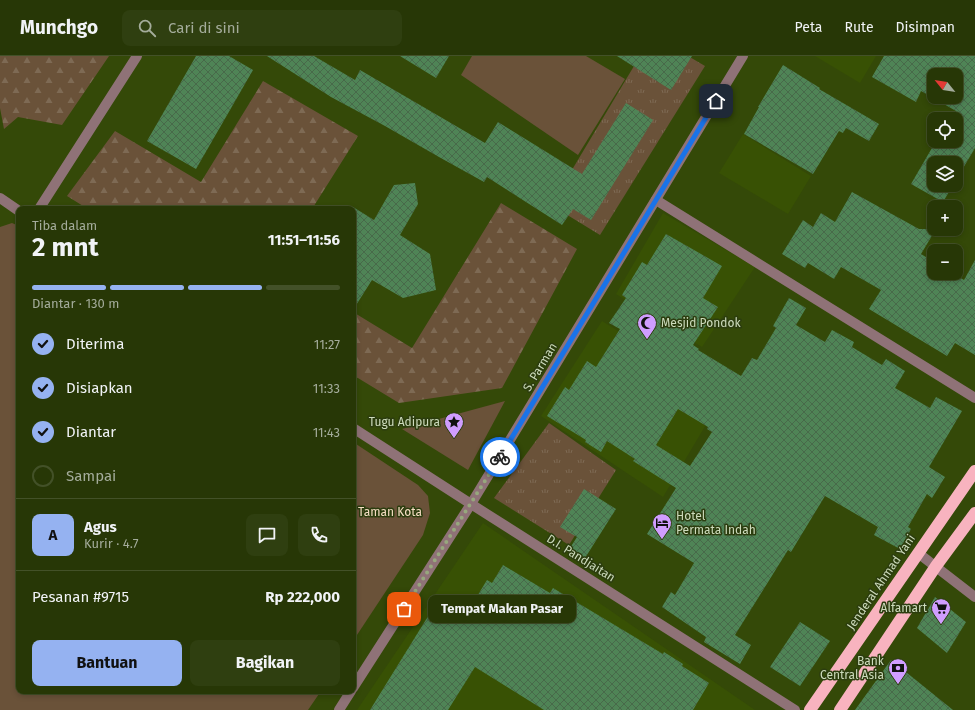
<!DOCTYPE html>
<html lang="id">
<head>
<meta charset="utf-8">
<style>
	body { margin:0; font-family:"Fira Sans",sans-serif; background:#2f3f10; color:#f1f3f6; height:100vh; display:flex; flex-direction:column; font-size:15px; white-space:nowrap }
	* { box-sizing:border-box; margin:0 }
	p { font-size:13px; color:#a4ac9b }
	.icon { flex:none; width:22px; height:22px; fill:none; stroke:currentColor; stroke-width:2; stroke-linecap:round; stroke-linejoin:round }
	.map { position:relative; flex:1; overflow:hidden }
	.details { position:absolute; left:16px; top:150px; width:340px; height:488px; display:flex; flex-direction:column; background:#273706; border-radius:8px; box-shadow:0 2px 6px #0003,0 0 0 1px #435128 }
	.details>* { flex:none }
	.needle { width:26px; rotate:300deg }
	.controls { position:absolute; left:927px; top:12px; display:grid; gap:8px }
	.controls a { display:grid; place-items:center; width:36px; height:36px; border-radius:8px; background:#273706; box-shadow:0 2px 6px #0003,0 0 0 1px #435128; font-size:20px }
	.pin { position:absolute; display:grid; place-items:center; width:34px; height:34px; color:#fff; margin:-17px; border-radius:8px; box-shadow:0 2px 6px #0006 }
	.courier { position:absolute; display:grid; place-items:center; width:40px; height:40px; margin:-20px; border:3px solid #1a73e8; border-radius:50%; background:#fff; color:#222; box-shadow:0 1px 5px #0007 }
	.bubble { position:absolute; height:28px; border-radius:8px; background:#273706; box-shadow:0 2px 6px #0003,0 0 0 1px #435128; font-size:13px; font-weight:700; line-height:28px; text-align:center }
	.overview em { font-style:normal; font-weight:700 }
	.overview div { display:flex; flex-direction:column-reverse }
	.overview { display:flex; align-items:center; justify-content:space-between; height:68px; padding:0 16px }
	h1 { font-size:26px; font-weight:700; line-height:30px }
	.bar { display:grid; grid-template-columns:repeat(4,1fr); gap:6px 4px; align-content:center; height:48px; padding:0 16px }
	.bar i { height:5px; border-radius:3px; background:#435128 }
	.bar .on { background:#95b2f1 }
	.bar p { grid-column:span 4 }
	.line { display:flex; align-items:center; gap:10px; padding:0 16px; border-top:1px solid #435128 }
	.line div { flex:1 }
	.round { display:grid; place-items:center; flex:none; width:42px; height:42px; border-radius:8px; background:#2f3f10 }
	ol { padding:0 16px; list-style:none }
	li { display:flex; align-items:center; gap:12px; height:44px }
	li p { margin-inline-start:auto }
	li .icon { padding:4px; border-radius:50%; background:#95b2f1; color:#111; stroke-width:4 }
	li:last-child { color:#a4ac9b }
	li i { width:22px; height:22px; border:2px solid #435128; border-radius:50% }
	.action { display:flex; gap:8px; margin-top:auto; padding:8px 16px }
	.action a { flex:1; height:46px; border-radius:8px; background:#95b2f1; color:#111; font-size:16px; font-weight:700; line-height:46px; text-align:center }
	.action a+a { background:#2f3f10; color:#f1f3f6 }
	header { display:flex; align-items:center; gap:24px; box-sizing:border-box; height:56px; padding:0 20px; background:#273706; border-bottom:1px solid #435128 }
	header strong { font-size:19px }
	nav { display:flex; gap:22px; margin-inline-start:auto; font-size:14px }
	.search { width:280px; height:36px; background:#2f3f10; display:flex; align-items:center; gap:10px; box-sizing:border-box; padding:0 14px; border-radius:8px; color:#a4ac9b; font-size:15px }
	.map>svg:first-child { display:block }
</style>
</head>
<body>
<header>
<strong>Munchgo</strong>
<div class="search"><svg class="icon" aria-label="search" viewBox="0 0 24 24"><circle cx="10" cy="10" r="6"/><path d="M15 15l6 6"/></svg>Cari di sini</div>
<nav><a>Peta</a><a>Rute</a><a>Disimpan</a></nav>
</header>
<div class="map">
<svg width="975" height="654" viewBox="0 0 975 654">
	<defs>
		<pattern id="grass-tufts" width="24" height="20" patternUnits="userSpaceOnUse"><rect width="24" height="20" fill="#6a5239"/><path d="M3 7l-1-3M5 7V3M7 7l1-3M15 17l-1-3M17 17v-4M19 17l1-3" fill="none" stroke="#7e6a54"/></pattern>
		<pattern id="forest-firs" width="22" height="20" patternUnits="userSpaceOnUse"><rect width="22" height="20" fill="#6a5239"/><path d="M5 1l3.5 6h-7zM16 11l3.5 6h-7z" fill="#7e6a54"/></pattern>
		<pattern id="building-cross-hatch" width="8" height="8" patternUnits="userSpaceOnUse"><rect width="8" height="8" fill="#4f8456"/><path d="M0 0l8 8M0 8l8-8" fill="none" stroke="#486a4a"/></pattern>
	</defs>
	<rect width="100%" height="100%" fill="#344908"/>
	<!-- built -->
	<g fill="#385104">
		<path d="M815 0H876L860 27Z"/>
		<path d="M743 78 811 120 788 158 719 117Z"/>
		<path d="M663 157 755 211 702 291 616 238Z"/>
		<path d="M602 265 723 340 663 441 541 360Z"/>
		<path d="M483 467 755 654H357Z"/>
	</g>
	<!-- grass -->
	<g fill="url(#grass-tufts)">
		<path d="M640 0H688L705 10 600 179 551 149Z"/>
		<path d="M549 367 616 414 569 489 494 442Z"/>
	</g>
	<!-- forest -->
	<g fill="url(#forest-firs)">
		<path d="M0 0H109L62 69 18 61 4 73 0 52Z"/>
		<path d="M263 25 358 80 312 153H88L67 140 115 75 201 126Z"/>
		<path d="M501 147 577 193 502 332 399 347 353 319V256L412 292Z"/>
	</g>
	<!-- green -->
	<g fill="#6a5239">
		<path d="M472 0H586L625 23 578 99 461 19Z"/>
		<path d="M12 167 19 170V635H321L308 654H0V171Z"/>
		<path d="M505 345 468 414 402 373Z"/>
		<path d="M353 386 418 429 428 440 430 457 423 479 353 585Z"/>
	</g>
	<!-- building -->
	<g fill="url(#building-cross-hatch)" fill-rule="evenodd">
		<path d="M196 0H229L253 14 196 113 147 85Z"/>
		<path d="M267 0H314L355 24 360 14 485 87 498 66 582 118 626 47 653 64 591 164 573 153 562 169 487 121 484 126 439 101 385 70 331 41Z"/>
		<path d="M400 0H449L436 22Z"/>
		<path d="M617 0H692L671 34Z"/>
		<path d="M884 0H975V92L956 124V107H934V129H953L943 146 911 128 936 85H956V55L921 35 916 46 872 21ZM934 19H956V41H934Z"/>
		<path d="M783 9 820 32 819 33 879 68 869 85 846 72 843 77 839 75 813 118 744 78 759 51H758Z"/>
		<path d="M415 127 418 148 400 179 430 198 436 234 403 242 372 224 353 254V151L374 164 394 129Z"/>
		<path d="M852 136 919 173H936L921 198 934 206V217H953L964 224 975 204V299L955 287 947 300 869 253 881 234 841 211 834 223 808 207 805 212 782 198 803 164 813 171 821 157 835 166Z"/>
		<path d="M666 178 722 210 703 242 718 251 693 289 699 293 698 294 741 320 752 302 757 304 776 272 773 270 789 242 806 252 796 269 825 286 832 274 854 286 852 291 882 309 886 303 905 315 895 332 930 352 936 341 962 355 929 411 945 421 932 442 927 438 908 471 911 473 900 493 874 479 878 471 825 440 791 496 788 494 735 579 751 589 740 608 704 586 706 581 662 551 671 536 675 539 694 507 647 478 676 432 633 405 635 403 607 385 601 396 585 386 586 384 547 360 565 331 569 334 587 305 596 311 620 273 609 267 626 242 622 239 642 206 647 209ZM678 353 708 371 707 373 712 376 690 410 656 389Z"/>
		<path d="M584 433 616 453 585 502 570 492 577 481 560 471Z"/>
		<path d="M503 509 550 537 553 532 663 598 664 596 683 608 682 610 709 627 693 654H544L475 611 448 654H370L435 549 462 565 487 524 492 527Z"/>
		<path d="M935 541 966 566 947 597 917 572Z"/>
		<path d="M800 566 830 585 800 630 770 611Z"/>
		<path d="M891 604 953 654H855Z"/>
	</g>
	<g fill="none" stroke-linecap="round" stroke-linejoin="round">
		<!-- minor -->
		<g stroke="#8f7277" stroke-width="10">
			<path d="M0 142 19 155"/>
			<path d="M656 144 975 342"/>
			<path d="M39 153 137 0"/>
			<path d="M353 372 471 448 795 654"/>
			<path d="M918 497 975 541"/>
			<path d="M353 632 471 448 743 0"/>
			<path d="M339 654 351 635"/>
		</g>
		<!-- highway -->
		<g stroke="#f8b3bf" stroke-width="12">
			<path d="M810 654 975 415"/>
			<path d="M840 654 936 510 975 457"/>
		</g>
	</g>
	<g fill="none" stroke-linecap="round" stroke-linejoin="round">
		<!-- done -->
		<path stroke="#97a87d" stroke-width="4" stroke-dasharray="0 7.2" d="M404 553 500 401"/>
		<!-- route -->
		<path stroke="#1a73e8" stroke-width="5" d="M500 401 716 45"/>
	</g>
	<!-- icons -->
	<defs>
		<symbol id="mosque-pin" viewBox="-11 -11 22 30"><path d="M0 17L-7.5 6A9.5 9.5 0 1 1 7.5 6Z" fill="#d09dff" stroke="#2c3d0f"/><path d="M3.5-4.9A6 6 0 1 0 3.5 4.9A5 5 0 1 1 3.5-4.9Z" fill="#111"/></symbol>
		<symbol id="sight-pin" viewBox="-11 -11 22 30"><path d="M0 17L-7.5 6A9.5 9.5 0 1 1 7.5 6Z" fill="#d09dff" stroke="#2c3d0f"/><path d="M0-6L1.8-2.2L6-1.7L2.9 1.2L3.7 5.4L0 3.3L-3.7 5.4L-2.9 1.2L-6-1.7L-1.8-2.2Z" fill="#111"/></symbol>
		<symbol id="hotel-pin" viewBox="-11 -11 22 30"><path d="M0 17L-7.5 6A9.5 9.5 0 1 1 7.5 6Z" fill="#d09dff" stroke="#2c3d0f"/><path d="M-6-4.5h1.5V1H6V5H4.5V3h-9V5H-6ZM-4 0a1.8 1.8 0 1 1 3.6 0ZM.5 0V-2.5h3Q6-2.5 6 0Z" fill="#111"/></symbol>
		<symbol id="supermarket-pin" viewBox="-11 -11 22 30"><path d="M0 17L-7.5 6A9.5 9.5 0 1 1 7.5 6Z" fill="#d09dff" stroke="#2c3d0f"/><path d="M-6-5.5h2.5l.6 2H6L4.5 2H-2.5L-4.4-4H-6ZM-1.5 3.2a1.3 1.3 0 1 0 .1 0ZM3 3.2a1.3 1.3 0 1 0 .1 0Z" fill="#111"/></symbol>
		<symbol id="bank-pin" viewBox="-11 -11 22 30"><path d="M0 17L-7.5 6A9.5 9.5 0 1 1 7.5 6Z" fill="#d09dff" stroke="#2c3d0f"/><path d="M-6-4H6V4H-6ZM0-2.3a2.3 2.3 0 1 0 0 4.6a2.3 2.3 0 1 0 0-4.6Z" fill="#111"/></symbol>
	</defs>
	<g fill-rule="evenodd">
		<use href="#mosque-pin" x="636" y="256" width="22" height="30"/>
		<use href="#sight-pin" x="443" y="355" width="22" height="30"/>
		<use href="#hotel-pin" x="651" y="456" width="22" height="30"/>
		<use href="#supermarket-pin" x="930" y="541" width="22" height="30"/>
		<use href="#bank-pin" x="887" y="601" width="22" height="30"/>
	</g>
	<g text-anchor="middle" dominant-baseline="central" stroke-width="3" stroke-linejoin="round" paint-order="stroke">
		<!-- poi labels -->
		<g font-size="12" fill="#cddbbc" stroke="#2c3d0f" text-anchor="end">
			<text x="661" y="267" text-anchor="start">Mesjid Pondok</text>
			<text x="440" y="366">Tugu Adipura</text>
			<text x="676" y="460" text-anchor="start">Hotel<tspan x="676" dy="14">Permata Indah</tspan></text>
			<text x="927" y="552">Alfamart</text>
			<text x="884" y="605">Bank<tspan x="884" dy="14">Central Asia</tspan></text>
		</g>
		<!-- street labels -->
		<g font-size="12" fill="#cddbbc" stroke="#2c3d0f">
			<text transform="translate(540 311) rotate(-59)">S. Parman</text>
			<text transform="translate(581 502) rotate(32)">D.I. Pandjaitan</text>
			<text transform="translate(881 526) rotate(-56)">Jenderal Ahmad Yani</text>
		</g>
		<!-- park labels -->
		<g font-size="12" fill="#f7dec4" stroke="#2c3d0f">
			<text x="390" y="456">Taman Kota</text>
		</g>
	</g>
</svg>
<div class="controls">
<a><svg class="needle" viewBox="-14 -14 28 28"><path d="M0-13l5 13h-10z" fill="#e53935"/><path d="M0 13l5-13h-10z" fill="#a4ac9b"/></svg></a>
<a><svg class="icon" aria-label="locate" viewBox="0 0 24 24"><circle cx="12" cy="12" r="6"/><path d="M12 2v4M12 18v4M2 12h4M18 12h4"/></svg></a>
<a><svg class="icon" aria-label="layers" viewBox="0 0 24 24"><path d="M12 4l9 5-9 5-9-5zM3 14l9 5 9-5"/></svg></a>
<a>+</a>
<a>−</a>
</div>
<div class="pin" style="left:404px;top:553px;background:#ea580c"><svg class="icon" aria-label="bag" viewBox="0 0 24 24"><path d="M5 8h14l-1 12H6zM9 8a3 3 0 0 1 6 0"/></svg></div>
<div class="pin" style="left:716px;top:45px;background:#1f2937"><svg class="icon" aria-label="home" viewBox="0 0 24 24"><path d="M3 11l9-7 9 7M6 9v11h12V9"/></svg></div>
<div class="courier" style="left:500px;top:401px"><svg class="icon" aria-label="bike" viewBox="0 0 24 24"><circle cx="6" cy="16" r="4"/><circle cx="18" cy="16" r="4"/><path d="M6 16l4-8h5l3 8M10 8l3 8H6M13 5h3"/></svg></div>
<div class="bubble" style="left:428px;top:539px;width:148px">Tempat Makan Pasar</div>
<section class="details">
<div class="overview"><div><h1>2 mnt</h1><p>Tiba dalam</p></div><em>11:51–11:56</em></div>
<div class="bar"><i class="on"></i><i class="on"></i><i class="on"></i><i></i><p>Diantar · 130 m</p></div>
<ol>
<li><svg class="icon" aria-label="check" viewBox="0 0 24 24"><path d="M5 12l5 5 9-10"/></svg>Diterima<p>11:27</p></li>
<li><svg class="icon" aria-label="check" viewBox="0 0 24 24"><path d="M5 12l5 5 9-10"/></svg>Disiapkan<p>11:33</p></li>
<li><svg class="icon" aria-label="check" viewBox="0 0 24 24"><path d="M5 12l5 5 9-10"/></svg>Diantar<p>11:43</p></li>
<li><i></i>Sampai</li>
</ol>
<div class="line" style="height:72px"><b class="round" style="background:#95b2f1;color:#111">A</b><div><b>Agus</b><p>Kurir · 4.7</p></div><a class="round"><svg class="icon" aria-label="chat" viewBox="0 0 24 24"><path d="M4 5h16v11H9l-5 4z"/></svg></a><a class="round"><svg class="icon" aria-label="phone" viewBox="0 0 24 24"><path d="M5 4h4l2 5-3 2q2 4 5 5l2-3 5 2v4C11 20 4 13 5 4z"/></svg></a></div>
<div class="line" style="height:52px"><div>Pesanan #9715</div><b>Rp 222,000</b></div>
<div class="action"><a>Bantuan</a><a>Bagikan</a></div>
</section>
</div>
</body>
</html>
